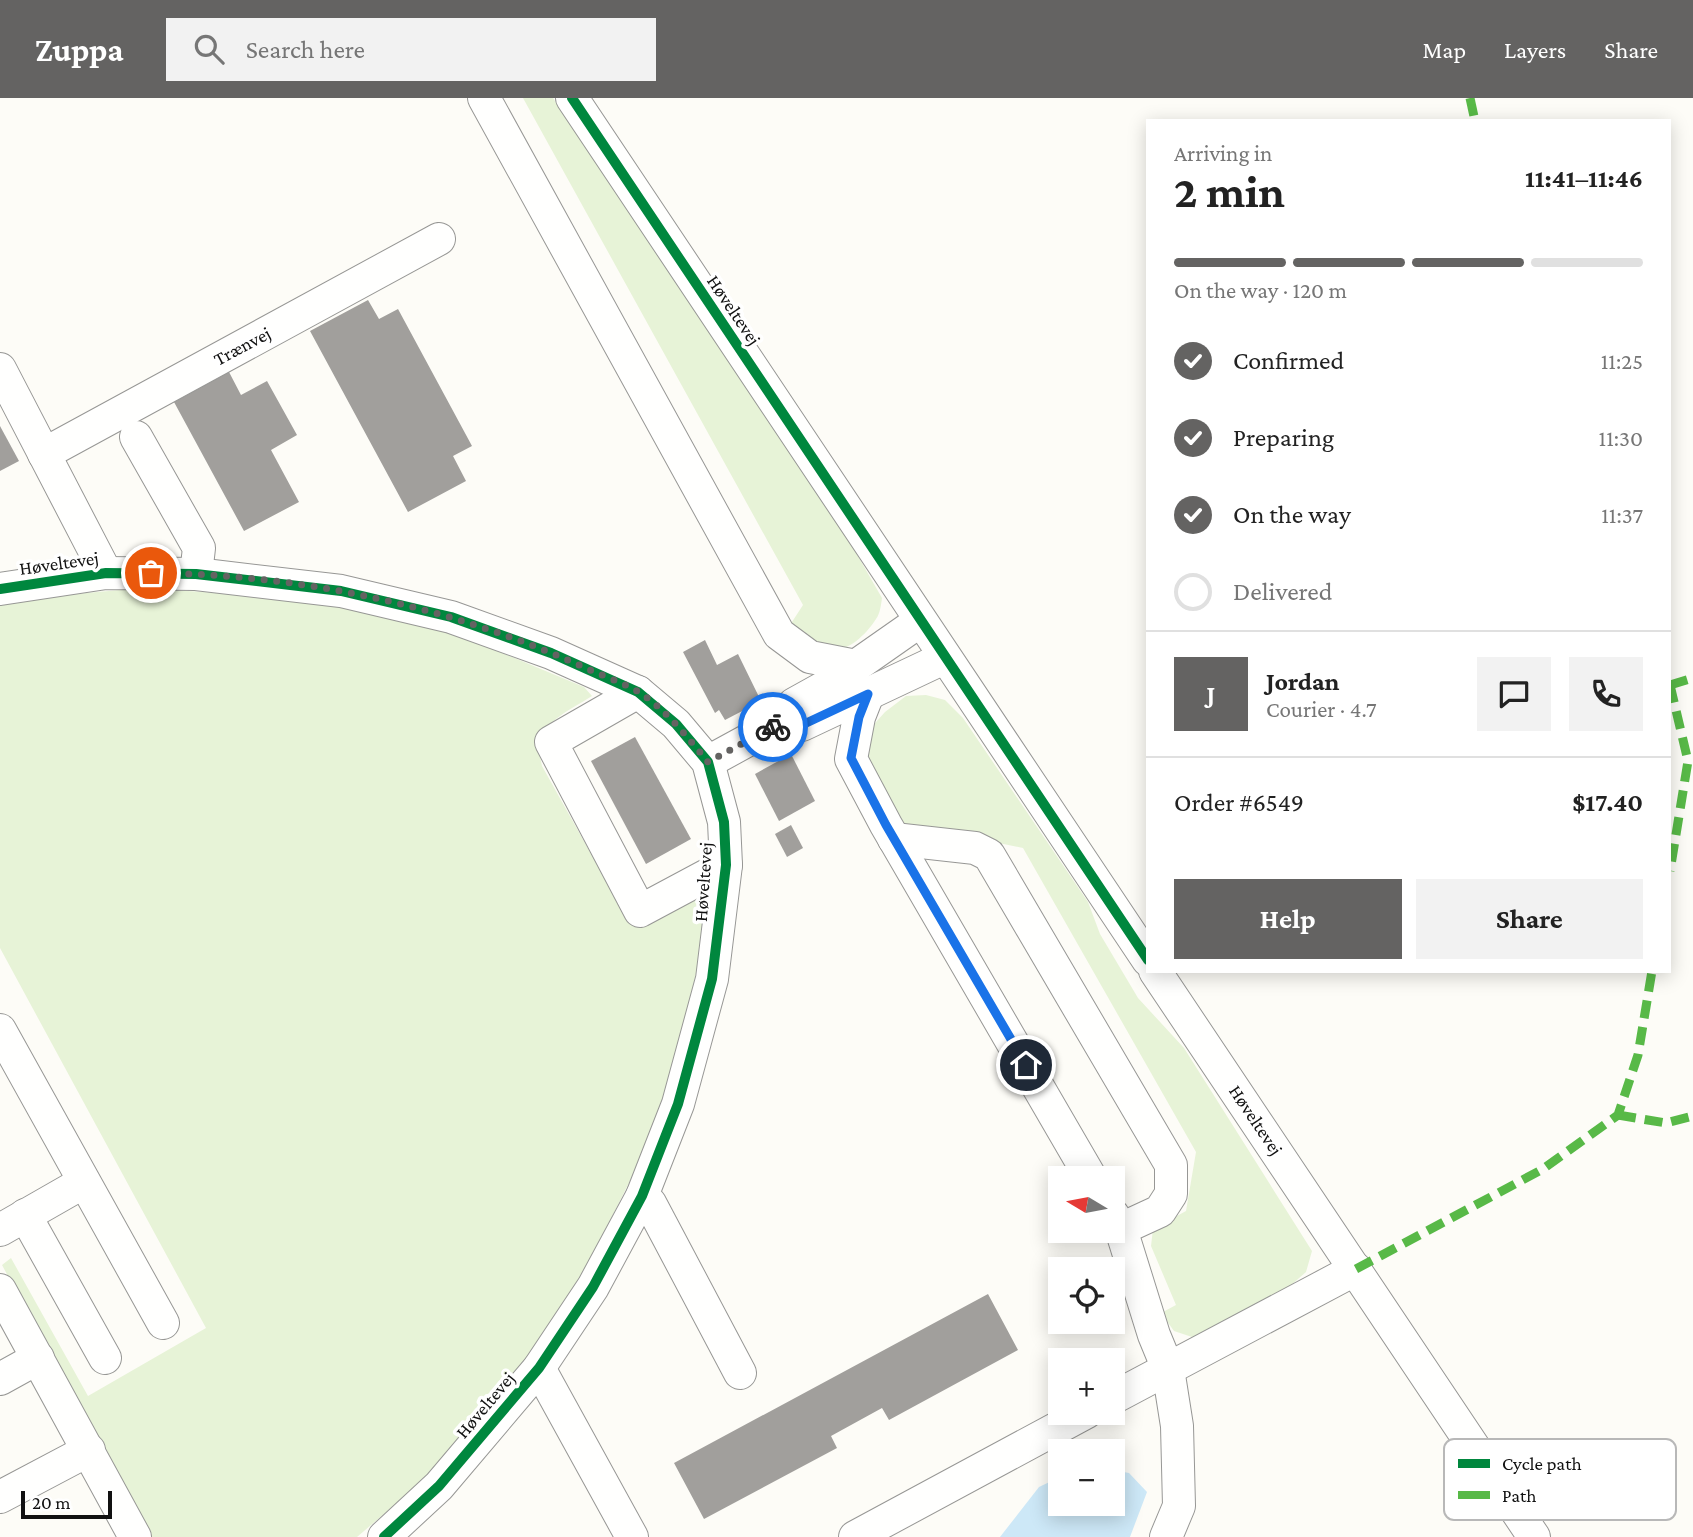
<!DOCTYPE html>
<html lang="en">
<head>
<meta charset="utf-8">
<style>
	body { margin:0; font-family:"Crimson Pro",serif; background:#f2f2f2; color:#222; height:100vh; display:flex; flex-direction:column; font-size:26px; white-space:nowrap }
	* { box-sizing:border-box; margin:0 }
	p { font-size:23px; color:#767676 }
	.icon { flex:none; width:38px; height:38px; fill:none; stroke:currentColor; stroke-width:2; stroke-linecap:round; stroke-linejoin:round }
	.map { position:relative; flex:1; overflow:hidden }
	.side { position:absolute; left:1146px; top:21px; width:525px; height:854px; display:flex; flex-direction:column; background:#fff; border-radius:0px; box-shadow:0 4px 18px #0003 }
	.side>* { flex:none }
	.needle { width:46px; rotate:280deg }
	.tools { position:absolute; left:1048px; top:1068px; display:grid; gap:14px }
	.tools a { display:grid; place-items:center; width:77px; height:77px; border-radius:0px; background:#fff; box-shadow:0 4px 18px #0003; font-size:35px }
	.scale { position:absolute; left:21px; bottom:18px; width:91px; box-sizing:border-box; padding-left:7px; border:4px solid #111; border-top:0; font-size:19px; line-height:24px; white-space:nowrap; color:#111; -webkit-text-stroke:5px #fff; paint-order:stroke }
	.pin { position:absolute; display:grid; place-items:center; width:60px; height:60px; color:#fff; margin:-30px; border:4px solid #fff; border-radius:50%; box-shadow:0 2px 7px #0007 }
	.courier { position:absolute; display:grid; place-items:center; width:70px; height:70px; margin:-35px; border:5px solid #1a73e8; border-radius:50%; background:#fff; color:#222; box-shadow:0 2px 9px #0007 }
	.summary em { font-style:normal; font-weight:700 }
	.summary div { display:flex; flex-direction:column-reverse }
	.summary { display:flex; align-items:center; justify-content:space-between; height:119px; padding:0 28px }
	h1 { font-size:46px; font-weight:700; line-height:52px }
	.bar { display:grid; grid-template-columns:repeat(4,1fr); gap:10px 7px; align-content:center; height:84px; padding:0 28px }
	.bar i { height:9px; border-radius:5px; background:#e0e0e0 }
	.bar .on { background:#646362 }
	.bar p { grid-column:span 4 }
	.line { display:flex; align-items:center; gap:18px; padding:0 28px; border-top:2px solid #e0e0e0 }
	.line div { flex:1 }
	.round { display:grid; place-items:center; flex:none; width:74px; height:74px; border-radius:0px; background:#f2f2f2 }
	ol { padding:0 28px; list-style:none }
	li { display:flex; align-items:center; gap:21px; height:77px }
	li p { margin-inline-start:auto }
	li .icon { padding:7px; border-radius:50%; background:#646362; color:#fff; stroke-width:4 }
	li:last-child { color:#767676 }
	li i { width:38px; height:38px; border:4px solid #e0e0e0; border-radius:50% }
	.button { display:flex; gap:14px; margin-top:auto; padding:14px 28px }
	.button a { flex:1; height:80px; border-radius:0px; background:#646362; color:#fff; font-size:28px; font-weight:700; line-height:80px; text-align:center }
	.button a+a { background:#f2f2f2; color:#222 }
	header { display:flex; align-items:center; gap:42px; box-sizing:border-box; height:98px; padding:0 35px; background:#646362; color:#fff }
	header strong { font-size:33px }
	nav { display:flex; gap:38px; margin-inline-start:auto; font-size:24px }
	.search { width:490px; height:63px; background:#f2f2f2; display:flex; align-items:center; gap:18px; box-sizing:border-box; padding:0 24px; border-radius:0px; color:#767676; font-size:26px }
	.map>svg:first-child { display:block }
</style>
</head>
<body>
<header>
<strong>Zuppa</strong>
<div class="search"><svg class="icon" aria-label="search" viewBox="0 0 24 24"><circle cx="10" cy="10" r="6"/><path d="M15 15l6 6"/></svg>Search here</div>
<nav><a>Map</a><a>Layers</a><a>Share</a></nav>
</header>
<div class="map">
<svg width="1693" height="1439" viewBox="0 0 1693 1439">
	<rect width="100%" height="100%" fill="#fdfcf7"/>
	<!-- green -->
	<g fill="#e7f3d7">
		<path d="M523 0H553L851 446 882 500C881 507 880 516 876 521 868 534 849 554 833 551 817 548 802 537 790 527L803 507Z"/>
		<path d="M143 490 296 500 440 529 584 589 592 598C562 617 532 627 542 668L619 806 653 821 707 796 701 855 670 981 634 1075 595 1152 549 1234 426 1380 357 1439H148L2 1167 11 1160 88 1298 206 1230 0 850V506L17 501Z"/>
		<path d="M926 597 945 602 963 620 1088 804 1100 836 1138 900 1184 950 1312 1153 1306 1174 1290 1188 1195 1240 1174 1233 1161 1215 1176 1207 1151 1148 1153 1131 1186 1113 1196 1054 1023 750 902 725 864 663 868 633 885 614 906 598Z"/>
	</g>
	<!-- water -->
	<path fill="#cde8f7" d="M1113 1372 1129 1375 1147 1394 1130 1439H1000L1039 1389 1060 1379V1405H1113Z"/>
	<!-- building -->
	<g fill="#a19f9c">
		<path d="M368 202 379 221 398 211 472 348 453 358 466 383 408 414 310 233Z"/>
		<path d="M229 274 241 297 267 283 297 337 271 352 299 404 244 433 174 304Z"/>
		<path d="M0 328 19 363 0 373Z"/>
		<path d="M705 542 717 567 738 556 761 603 758 604 761 609 750 615 748 610 725 622 719 612 715 615 683 554Z"/>
		<path d="M635 639 691 741 646 766 591 663Z"/>
		<path d="M791 656 815 703 779 723 755 676Z"/>
		<path d="M791 727 803 750 787 759 775 736Z"/>
		<path d="M988 1196 1018 1252 889 1322 882 1310 831 1338 837 1350 704 1421 674 1365Z"/>
	</g>
	<g fill="none" stroke-linecap="round" stroke-linejoin="round">
		<defs>
			<g id="minor">
				<path d="M484 0 779 536 810 559 856 568"/>
				<path d="M572 0 1148 862"/>
				<path d="M0 271 106 475"/>
				<path d="M136 339 199 450 196 476"/>
				<path d="M44 356 439 141"/>
				<path d="M0 491 106 475 196 476 341 493 451 519 551 555 638 594 676 626 708 664 724 724 726 767 712 881 678 1006 642 1098 593 1189 539 1270 439 1388 384 1439"/>
				<path d="M638 594 551 644 640 813 726 767"/>
				<path d="M868 596 859 619 851 661 886 727 1091 1080"/>
				<path d="M772 629 802 627 944 560"/>
				<path d="M708 664 772 629 794 606 830 586 920 523"/>
				<path d="M894 741 975 750 989 757 1171 1067V1096L1160 1113 1121 1131"/>
				<path d="M1155 873 1534 1439"/>
				<path d="M0 932 163 1225"/>
				<path d="M642 1098 650 1105 740 1275"/>
				<path d="M25 1117 105 1260"/>
				<path d="M1113 1117 1121 1131 1154 1237 1168 1271 1177 1328 1179 1408 1166 1439"/>
				<path d="M0 1132 84 1084"/>
				<path d="M0 1192 135 1439"/>
				<path d="M539 1270 632 1439"/>
				<path d="M0 1281 38 1260"/>
				<path d="M1113 1300 1356 1171"/>
				<path d="M0 1399 89 1352"/>
				<path d="M855 1439 1087 1314"/>
			</g>
		</defs>
		<!-- minor casing -->
		<use href="#minor" stroke="#979795" stroke-width="34"/>
		<!-- minor -->
		<use href="#minor" stroke="#fffffe" stroke-width="32"/>
		<!-- quiet -->
		<g stroke="#58b947" stroke-width="9" stroke-dasharray="18 9" stroke-linecap="butt">
			<path d="M1470 0 1475 23"/>
			<path d="M1670 587 1688 663 1670 773"/>
			<path d="M1670 587 1693 580"/>
			<path d="M1618 1017 1666 1025 1693 1018"/>
			<path d="M1356 1171 1543 1071 1618 1017 1638 957 1652 873"/>
		</g>
		<defs>
			<g id="cycleway">
				<path d="M572 0 1148 862"/>
				<path d="M0 491 106 475 196 476 341 493 451 519 551 555 638 594 676 626 708 664 724 724 726 767 712 881 678 1006 642 1098 593 1189 539 1270 439 1388 384 1439"/>
			</g>
		</defs>
		<!-- cycleway casing -->
		<use href="#cycleway" stroke="#fff" stroke-width="15"/>
		<!-- cycleway -->
		<use href="#cycleway" stroke="#00873e" stroke-width="10"/>
	</g>
	<g fill="none" stroke-linecap="round" stroke-linejoin="round">
		<!-- done -->
		<path stroke="#646362" stroke-width="7" stroke-dasharray="0 12.6" d="M151 475C297 476 445 507 579 567 598 576 619 583 637 593 664 609 688 640 708 664L773 629"/>
		<!-- route -->
		<path stroke="#1a73e8" stroke-width="9" d="M773 629 802 627 868 596 859 619 851 660 886 727 1026 967"/>
	</g>
	<g text-anchor="middle" dominant-baseline="central" stroke-width="7" stroke-linejoin="round" paint-order="stroke">
		<!-- street labels -->
		<g font-size="19" fill="#111" stroke="#fff">
			<text transform="translate(734 212) rotate(56)">Høveltevej</text>
			<text transform="translate(242 248) rotate(-28)">Trænvej</text>
			<text transform="translate(59 465) rotate(-8)">Høveltevej</text>
			<text transform="translate(703 784) rotate(-86)">Høveltevej</text>
			<text transform="translate(1256 1022) rotate(56)">Høveltevej</text>
			<text transform="translate(485 1307) rotate(-50)">Høveltevej</text>
		</g>
	</g>
	<!-- legend -->
	<rect x="1444" y="1341" width="232" height="81" rx="10" fill="#fff" stroke="#b8b8b8" stroke-width="2"/>
	<rect x="1458" y="1361" width="32" height="9" fill="#00873e"/>
	<rect x="1458" y="1393" width="32" height="8" fill="#58b947"/>
	<g font-size="19" fill="#111">
		<text x="1502" y="1372">Cycle path</text>
		<text x="1502" y="1404">Path</text>
	</g>
</svg>
<div class="tools">
<a><svg class="needle" viewBox="-14 -14 28 28"><path d="M0-13l5 13h-10z" fill="#e53935"/><path d="M0 13l5-13h-10z" fill="#767676"/></svg></a>
<a><svg class="icon" aria-label="locate" viewBox="0 0 24 24"><circle cx="12" cy="12" r="6"/><path d="M12 2v4M12 18v4M2 12h4M18 12h4"/></svg></a>
<a>+</a>
<a>−</a>
</div>
<div class="scale">20 m</div>
<div class="pin" style="left:151px;top:475px;background:#ea580c"><svg class="icon" aria-label="bag" viewBox="0 0 24 24"><path d="M5 8h14l-1 12H6zM9 8a3 3 0 0 1 6 0"/></svg></div>
<div class="pin" style="left:1026px;top:967px;background:#1f2937"><svg class="icon" aria-label="home" viewBox="0 0 24 24"><path d="M3 11l9-7 9 7M6 9v11h12V9"/></svg></div>
<div class="courier" style="left:773px;top:629px"><svg class="icon" aria-label="bike" viewBox="0 0 24 24"><circle cx="6" cy="16" r="4"/><circle cx="18" cy="16" r="4"/><path d="M6 16l4-8h5l3 8M10 8l3 8H6M13 5h3"/></svg></div>
<section class="side">
<div class="summary"><div><h1>2 min</h1><p>Arriving in</p></div><em>11:41–11:46</em></div>
<div class="bar"><i class="on"></i><i class="on"></i><i class="on"></i><i></i><p>On the way · 120 m</p></div>
<ol>
<li><svg class="icon" aria-label="check" viewBox="0 0 24 24"><path d="M5 12l5 5 9-10"/></svg>Confirmed<p>11:25</p></li>
<li><svg class="icon" aria-label="check" viewBox="0 0 24 24"><path d="M5 12l5 5 9-10"/></svg>Preparing<p>11:30</p></li>
<li><svg class="icon" aria-label="check" viewBox="0 0 24 24"><path d="M5 12l5 5 9-10"/></svg>On the way<p>11:37</p></li>
<li><i></i>Delivered</li>
</ol>
<div class="line" style="height:126px"><b class="round" style="background:#646362;color:#fff">J</b><div><b>Jordan</b><p>Courier · 4.7</p></div><a class="round"><svg class="icon" aria-label="chat" viewBox="0 0 24 24"><path d="M4 5h16v11H9l-5 4z"/></svg></a><a class="round"><svg class="icon" aria-label="phone" viewBox="0 0 24 24"><path d="M5 4h4l2 5-3 2q2 4 5 5l2-3 5 2v4C11 20 4 13 5 4z"/></svg></a></div>
<div class="line" style="height:91px"><div>Order #6549</div><b>$17.40</b></div>
<div class="button"><a>Help</a><a>Share</a></div>
</section>
</div>
</body>
</html>
